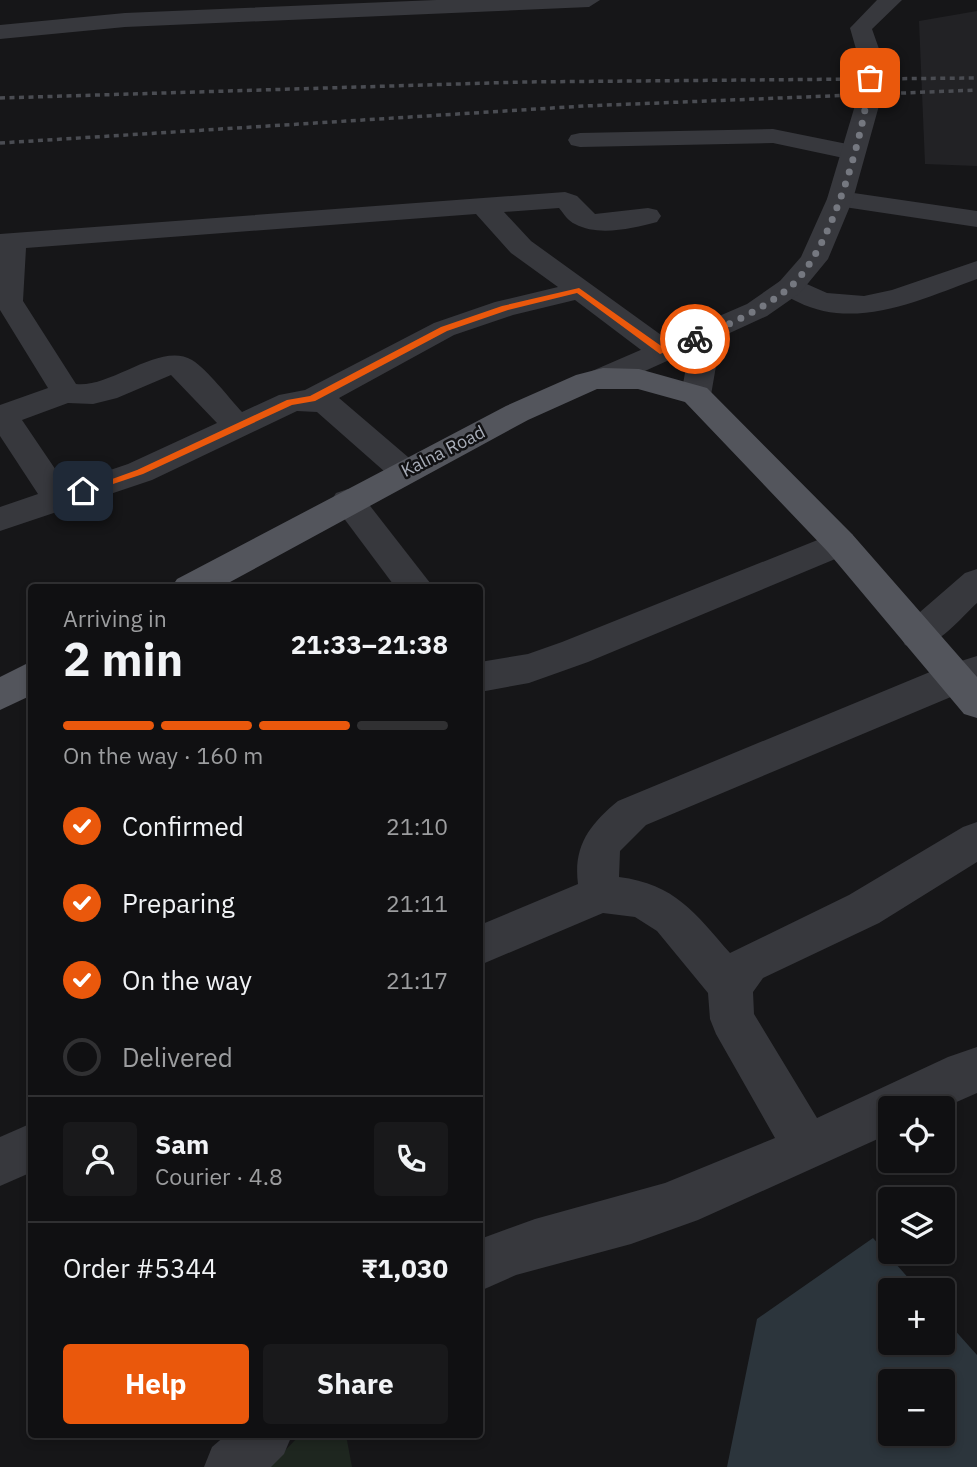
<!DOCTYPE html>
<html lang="en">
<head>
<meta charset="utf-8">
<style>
	body { margin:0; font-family:"IBM Plex Sans",sans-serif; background:#19191b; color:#f1f3f6; height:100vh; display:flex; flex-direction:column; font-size:26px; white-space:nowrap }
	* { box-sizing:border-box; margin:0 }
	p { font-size:23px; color:#9c9d9f }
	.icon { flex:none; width:38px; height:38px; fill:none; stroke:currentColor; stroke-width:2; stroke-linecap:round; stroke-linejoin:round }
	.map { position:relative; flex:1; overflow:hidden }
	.side { position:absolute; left:28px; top:584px; width:455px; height:854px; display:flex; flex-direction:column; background:#101012; border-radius:7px; box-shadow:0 4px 10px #0003,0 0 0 2px #303032 }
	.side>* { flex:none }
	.buttons { position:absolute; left:878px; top:1096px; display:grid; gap:14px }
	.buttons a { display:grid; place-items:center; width:77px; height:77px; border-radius:7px; background:#101012; box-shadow:0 4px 10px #0003,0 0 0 2px #303032; font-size:35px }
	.pin { position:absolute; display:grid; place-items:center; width:60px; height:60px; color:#fff; margin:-30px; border-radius:14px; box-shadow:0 4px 10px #0006 }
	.courier { position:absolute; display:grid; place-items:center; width:70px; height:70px; margin:-35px; border:5px solid #ea580c; border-radius:50%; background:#fff; color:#222; box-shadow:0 2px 9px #0007 }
	.headline em { font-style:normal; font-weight:800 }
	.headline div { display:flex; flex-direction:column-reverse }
	.headline { display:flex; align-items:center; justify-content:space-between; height:119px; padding:0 35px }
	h1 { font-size:46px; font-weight:800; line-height:52px }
	.bar { display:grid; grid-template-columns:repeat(4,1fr); gap:10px 7px; align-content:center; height:84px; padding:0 35px }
	.bar i { height:9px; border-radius:5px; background:#303032 }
	.bar .active { background:#ea580c }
	.bar p { grid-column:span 4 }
	.line { display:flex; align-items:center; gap:18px; padding:0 35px; border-top:2px solid #303032 }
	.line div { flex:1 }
	.round { display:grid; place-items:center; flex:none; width:74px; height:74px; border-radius:7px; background:#19191b }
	ol { padding:0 35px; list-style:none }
	li { display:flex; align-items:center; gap:21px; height:77px }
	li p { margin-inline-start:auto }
	li .icon { padding:7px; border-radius:50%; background:#ea580c; color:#fff; stroke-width:4 }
	li:last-child { color:#9c9d9f }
	li i { width:38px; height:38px; border:4px solid #303032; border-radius:50% }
	.cta { display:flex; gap:14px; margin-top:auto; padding:14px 35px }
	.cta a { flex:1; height:80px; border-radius:7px; background:#ea580c; color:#fff; font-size:28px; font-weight:800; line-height:80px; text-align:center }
	.cta a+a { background:#19191b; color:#f1f3f6 }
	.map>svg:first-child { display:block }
</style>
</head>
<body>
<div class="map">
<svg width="977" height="1467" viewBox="0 0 977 1467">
	<rect width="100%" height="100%" fill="#161618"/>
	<!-- built -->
	<path fill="#222225" d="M977 11V166L925 164 919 21Z"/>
	<!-- green -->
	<path fill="#1e261f" d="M300 1435H346L352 1467H269Z"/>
	<!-- water -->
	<path fill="#2c353c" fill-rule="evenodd" d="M873 1238 919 1290H891V1342H943V1317L977 1355V1467H727L757 1319ZM891 1381H943V1433H891Z"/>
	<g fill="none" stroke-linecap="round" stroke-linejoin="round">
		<!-- minor -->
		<g fill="#37383d" fill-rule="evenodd">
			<path d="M436 0H600L589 7 125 27 0 39V25L125 13Z"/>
			<path d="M773 129 862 147 866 152 862 157 853 160 773 143 580 147 571 145 568 140 571 135 580 133Z"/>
			<path d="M840 191 977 211V227L831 205 827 199 831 193Z"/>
			<path d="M565 192 577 196 595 214 648 208 657 210 661 216 657 222C633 228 599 237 575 224 568 221 564 214 559 208L504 212 531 241 675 345 679 352 675 359 664 361 653 359 575 300 513 315 454 335 339 398 415 463 420 471 415 479 404 482 393 479 317 412 297 411 152 480 0 531V507L38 494 0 436V405L48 388 0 310V234ZM476 214 511 253 558 287 495 302 434 323 305 390 279 395 242 412C228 397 208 370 192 360 160 341 112 388 76 384L23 301 26 248ZM171 375 217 423 128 464 66 485 22 420 68 403 93 404 117 398Z"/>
			<path d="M977 261V279C922 299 856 331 798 302 790 298 781 295 776 287L780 281 790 278 800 281 827 293 864 296 892 290Z"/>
			<path d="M348 489 360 493 434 588H396L331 501 336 493Z"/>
			<path d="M840 531 852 534 857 543 852 552 588 662 529 683 480 692V662L528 654 562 642Z"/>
			<path d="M977 569V603C957 621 934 654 905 645L900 635 905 625 965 573Z"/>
			<path d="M977 656V686L646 825 620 851 619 877C675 884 695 913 730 953L849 895 963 827 977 822V862L879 923 763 978 753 992 754 1014 817 1118 948 1057 977 1047V1093L943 1108H891V1133L698 1220 631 1244 516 1275 480 1291V1239L535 1219 665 1183 775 1138 716 1034 710 1019 708 993 657 931 635 917 603 913 480 965V925L578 884C573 846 590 824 618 801L942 667Z"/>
			<path d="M32 1123V1172L0 1186V1137Z"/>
			<path d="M226 1435H292L284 1454 271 1467H204L212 1447Z"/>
		</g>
		<!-- tertiary -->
		<path fill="#37383d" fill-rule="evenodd" d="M877 0H902L872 29 884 63 880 102 853 199 828 259 800 293 767 316 721 337 711 395 707 402 696 405 685 402 681 395 689 351 614 385 603 388 592 385 588 378 592 371 747 304 780 281 801 257 827 199 856 102 860 63 850 28Z"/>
		<!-- primary -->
		<g fill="#53555c" fill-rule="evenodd">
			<path d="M603 368 639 369 707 388 852 534 977 677V718L964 714 828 552 685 402 638 389H597L528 420 219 588H171L177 579 506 406 576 375Z"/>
			<path d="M32 661V695L0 710V677Z"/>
		</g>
		<!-- rail -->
		<g stroke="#4a4c52" stroke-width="3.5" stroke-dasharray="5 4.5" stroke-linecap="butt">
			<path d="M0 98 522 82 977 78"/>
			<path d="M0 143 584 106 977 90"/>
		</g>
	</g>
	<!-- route -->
	<path fill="#ea580c" d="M579 288 664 348 692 337 699 339 660 354 577 293 508 310 447 331 315 401 292 405 143 474 83 494 79 491 137 470 287 400 310 396 441 327 502 306Z"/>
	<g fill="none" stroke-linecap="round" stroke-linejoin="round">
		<!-- done -->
		<path stroke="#757880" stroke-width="7" stroke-dasharray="0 12.6" d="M695 339C727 325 763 310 790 287 832 251 864 133 870 78"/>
	</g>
	<g text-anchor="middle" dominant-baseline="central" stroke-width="5" stroke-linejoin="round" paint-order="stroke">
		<!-- street labels -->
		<g font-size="18" fill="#a8adb8" stroke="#111113">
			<text transform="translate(443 451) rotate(-27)">Kalna Road</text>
		</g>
	</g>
</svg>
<div class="buttons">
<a><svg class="icon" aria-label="locate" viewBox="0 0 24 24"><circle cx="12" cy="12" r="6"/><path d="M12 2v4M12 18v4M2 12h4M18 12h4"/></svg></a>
<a><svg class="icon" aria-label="layers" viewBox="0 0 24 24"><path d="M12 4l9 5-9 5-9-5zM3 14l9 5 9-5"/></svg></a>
<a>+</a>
<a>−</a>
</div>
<div class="pin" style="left:870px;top:78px;background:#ea580c"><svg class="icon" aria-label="bag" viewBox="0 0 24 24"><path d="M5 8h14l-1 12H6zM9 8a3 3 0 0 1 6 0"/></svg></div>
<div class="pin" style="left:83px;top:491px;background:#1f2937"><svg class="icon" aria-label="home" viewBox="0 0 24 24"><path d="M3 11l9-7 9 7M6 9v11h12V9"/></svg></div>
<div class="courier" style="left:695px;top:339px"><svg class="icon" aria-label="bike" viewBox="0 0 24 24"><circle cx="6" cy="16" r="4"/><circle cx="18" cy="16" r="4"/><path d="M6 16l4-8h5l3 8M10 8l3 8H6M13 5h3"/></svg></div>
<section class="side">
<div class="headline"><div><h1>2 min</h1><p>Arriving in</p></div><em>21:33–21:38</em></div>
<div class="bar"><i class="active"></i><i class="active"></i><i class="active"></i><i></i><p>On the way · 160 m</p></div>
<ol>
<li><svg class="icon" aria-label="check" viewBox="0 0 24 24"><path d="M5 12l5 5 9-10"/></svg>Confirmed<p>21:10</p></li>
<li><svg class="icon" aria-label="check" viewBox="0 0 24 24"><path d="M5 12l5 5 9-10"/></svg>Preparing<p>21:11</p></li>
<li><svg class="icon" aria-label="check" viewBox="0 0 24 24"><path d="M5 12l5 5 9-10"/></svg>On the way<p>21:17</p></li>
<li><i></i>Delivered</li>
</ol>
<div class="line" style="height:126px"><a class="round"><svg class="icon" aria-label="person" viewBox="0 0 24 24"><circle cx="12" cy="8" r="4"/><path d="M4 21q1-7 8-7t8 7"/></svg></a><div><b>Sam</b><p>Courier · 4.8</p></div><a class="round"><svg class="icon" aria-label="phone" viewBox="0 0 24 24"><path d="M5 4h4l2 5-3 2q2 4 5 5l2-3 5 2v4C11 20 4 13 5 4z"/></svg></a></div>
<div class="line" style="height:91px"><div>Order #5344</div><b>₹1,030</b></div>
<div class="cta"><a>Help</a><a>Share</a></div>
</section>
</div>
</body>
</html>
